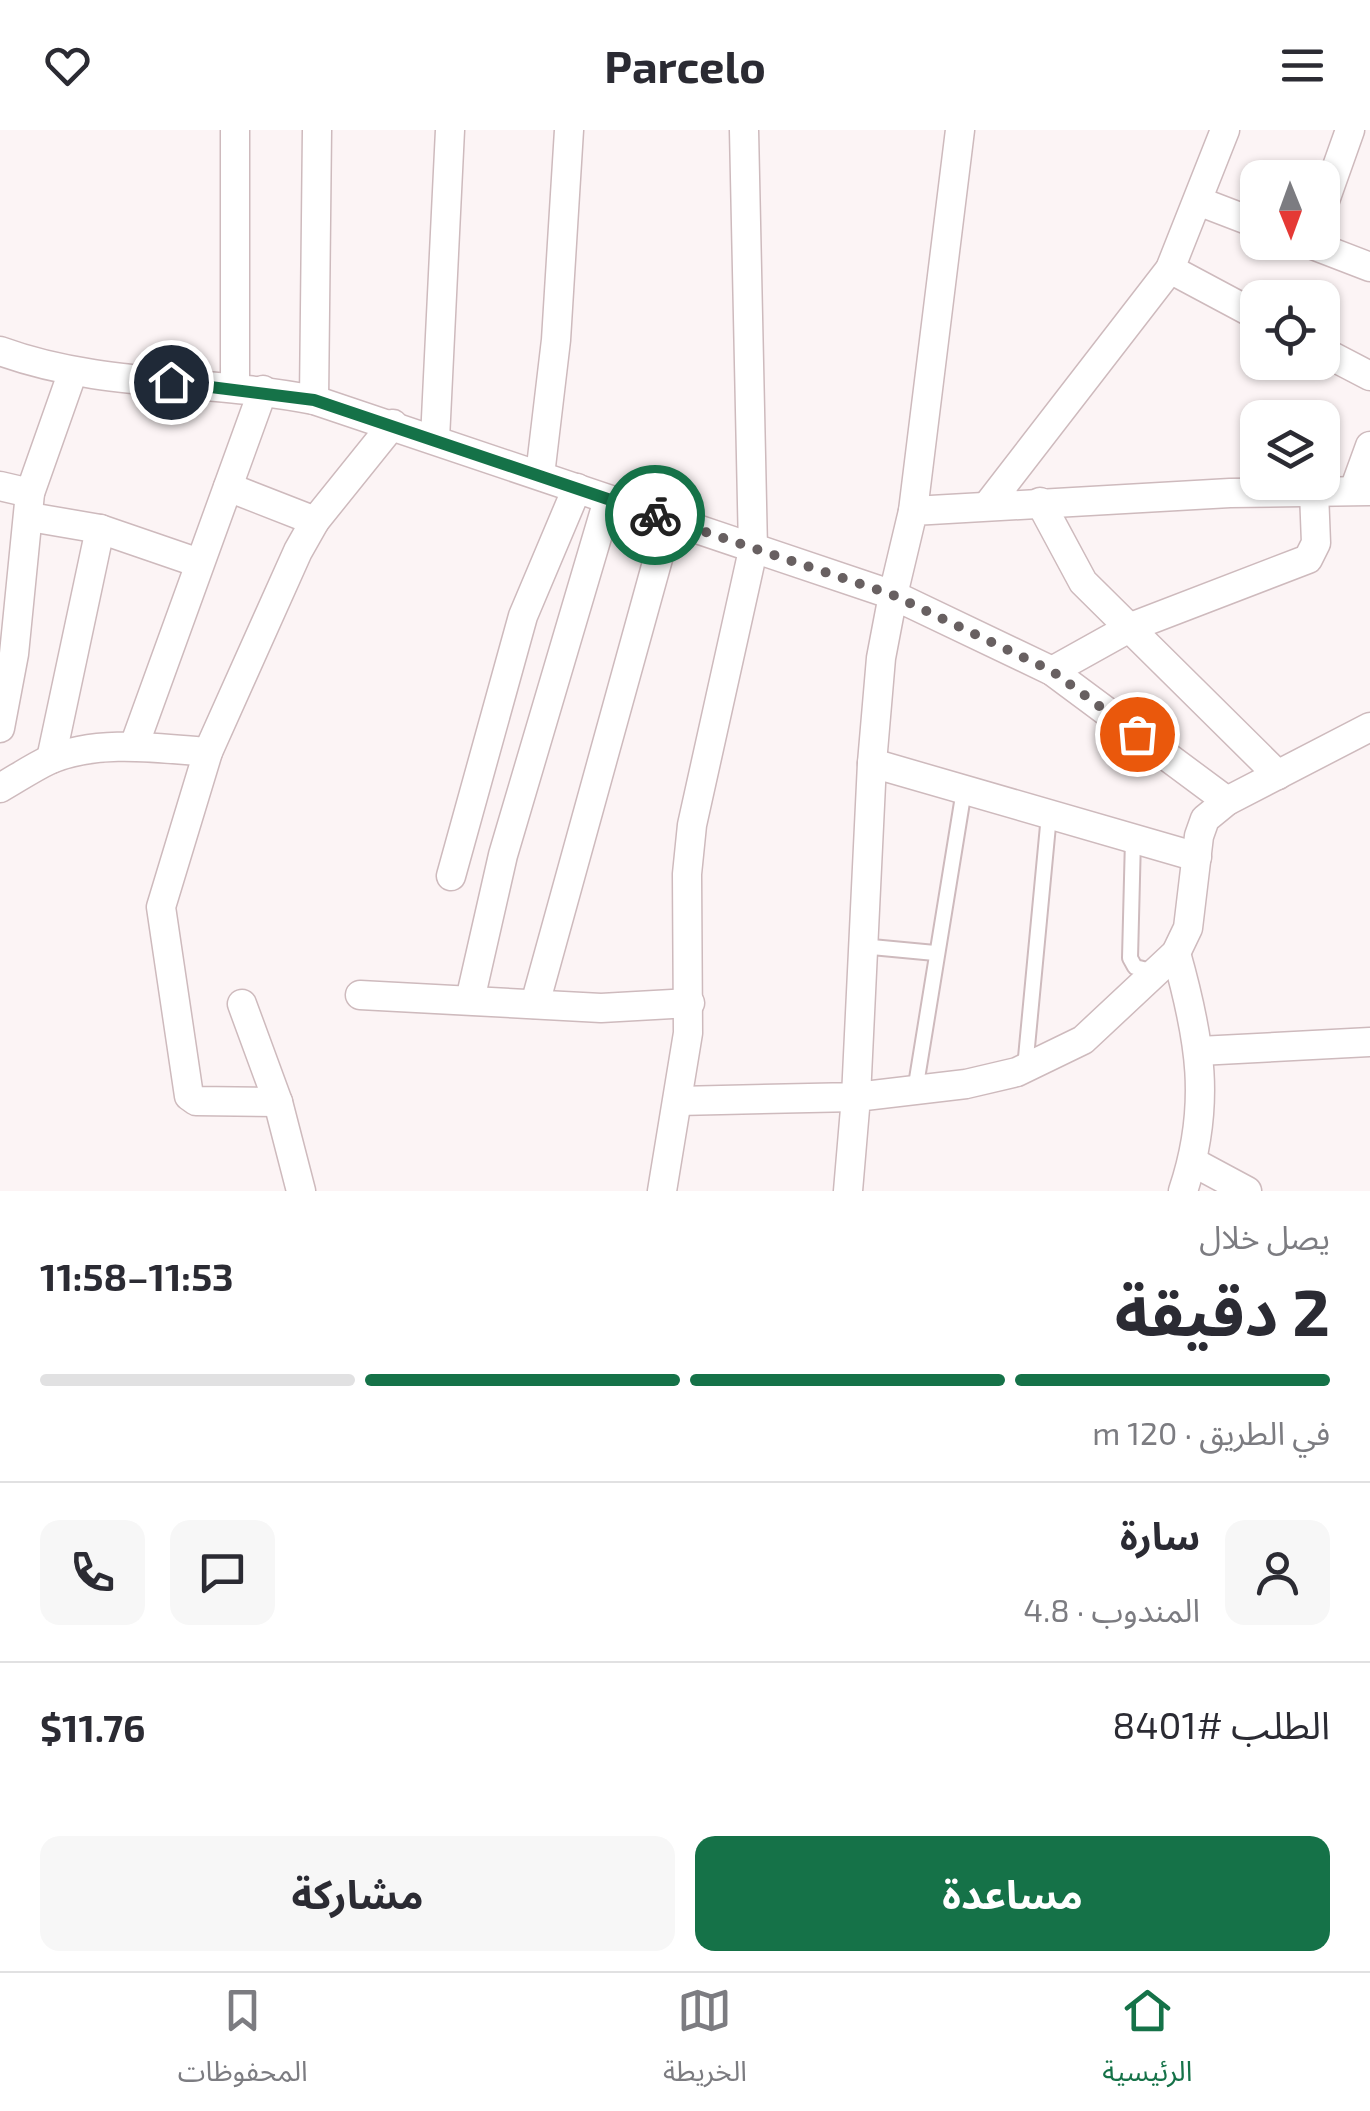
<!DOCTYPE html>
<html lang="ar">
<head>
<meta charset="utf-8">
<style>
	body { margin:0; font-family:"Exo 2","Noto Sans Arabic",sans-serif; background:#f7f7f7; color:#2b2b33; direction:rtl; height:100vh; display:flex; flex-direction:column; font-size:38px; white-space:nowrap }
	* { box-sizing:border-box; margin:0 }
	p { font-size:32px; color:#7c7c81 }
	.icon { flex:none; width:55px; height:55px; fill:none; stroke:currentColor; stroke-width:2; stroke-linecap:round; stroke-linejoin:round }
	.map { position:relative; height:1061px; overflow:hidden; direction:ltr }
	.details { display:flex; flex-direction:column; background:#fff; flex:1 }
	.details>* { flex:none }
	.needle { width:65px; rotate:179deg }
	.controls { position:absolute; left:1240px; top:30px; display:grid; gap:20px }
	.controls a { display:grid; place-items:center; width:100px; height:100px; border-radius:20px; background:#fff; box-shadow:0 2px 8px #0004; font-size:50px }
	.pin { position:absolute; display:grid; place-items:center; width:85px; height:85px; color:#fff; margin:-42px; border:5px solid #fff; border-radius:50%; box-shadow:0 2px 10px #0007 }
	.courier { position:absolute; display:grid; place-items:center; width:100px; height:100px; margin:-50px; border:8px solid #157248; border-radius:50%; background:#fff; color:#222; box-shadow:0 2px 12px #0007 }
	.head em { font-style:normal; font-weight:700 }
	.head div { display:flex; flex-direction:column-reverse }
	.head { display:flex; align-items:center; justify-content:space-between; height:170px; padding:0 40px }
	h1 { font-size:65px; font-weight:700; line-height:75px }
	.bar { display:grid; grid-template-columns:repeat(4,1fr); gap:15px 10px; align-content:center; height:120px; padding:0 40px }
	.bar i { height:12px; border-radius:8px; background:#e1e1e2 }
	.bar .selected { background:#157248 }
	.bar p { grid-column:span 4 }
	.line { display:flex; align-items:center; gap:25px; padding:0 40px; border-top:2px solid #e1e1e2 }
	.line div { flex:1 }
	.round { display:grid; place-items:center; flex:none; width:105px; height:105px; border-radius:20px; background:#f7f7f7 }
	.primary-button { display:flex; gap:20px; margin-top:auto; padding:20px 40px }
	.primary-button a { flex:1; height:115px; border-radius:20px; background:#157248; color:#fff; font-size:40px; font-weight:700; line-height:115px; text-align:center }
	.primary-button a+a { background:#f7f7f7; color:#2b2b33 }
	header { display:flex; justify-content:space-between; align-items:center; height:130px; padding:0 40px; background:#fff; font-size:45px; font-weight:700 }
	.tabs { display:flex; justify-content:space-around; align-items:center; height:140px; border-top:2px solid #e1e1e2; background:#fff; font-size:28px; color:#7c7c81 }
	.tabs a { display:grid; justify-items:center; gap:5px }
	.tabs .selected { color:#157248 }
	.map>svg:first-child { display:block }
</style>
</head>
<body>
<header><svg class="icon" aria-label="menu" viewBox="0 0 24 24"><path d="M4 6h16M4 12h16M4 18h16"/></svg>Parcelo<svg class="icon" aria-label="heart" viewBox="0 0 24 24"><path d="M12 20l-8-8c-3-5 5-10 8-4 3-6 11-1 8 4z"/></svg></header>
<div class="map">
<svg width="1370" height="1061" viewBox="0 0 1370 1061">
	<rect width="100%" height="100%" fill="#fcf4f5"/>
	<g fill="none" stroke-linecap="round" stroke-linejoin="round">
		<defs>
			<g id="service">
				<path d="M1133 709 1130 828 1135 837 1155 842"/>
				<path d="M861 816 935 823"/>
				<path d="M1025 938 1049 685"/>
				<path d="M915 961 964 660"/>
			</g>
			<g id="minor">
				<path d="M235 0V257"/>
				<path d="M1198 71 1258 94"/>
				<path d="M1322 79 1350 0"/>
				<path d="M1305 112 1370 137"/>
				<path d="M1170 139 1258 186"/>
				<path d="M0 221C101 258 208 249 314 270L893 465 913 381 1230 363 1370 361"/>
				<path d="M1322 221 1370 246"/>
				<path d="M314 270 317 0"/>
				<path d="M435 309 450 0"/>
				<path d="M540 345 556 210 569 0"/>
				<path d="M0 356 30 363"/>
				<path d="M228 357 315 391"/>
				<path d="M1354 360 1370 316"/>
				<path d="M1040 372 1083 452 1278 645"/>
				<path d="M987 376 1170 139 1225 0"/>
				<path d="M913 381 960 0"/>
				<path d="M30 387 100 399 199 433"/>
				<path d="M1052 541 1131 497 1308 429 1316 413 1314 362"/>
				<path d="M0 598 14 524 30 363 72 244"/>
				<path d="M134 616 263 260"/>
				<path d="M51 629 100 399"/>
				<path d="M872 633 881 528 893 465 1052 541 1227 671"/>
				<path d="M0 658C16 649 32 638 49 630 97 609 158 618 208 622"/>
				<path d="M451 746 523 486 577 358"/>
				<path d="M1176 823C1200 908 1212 975 1183 1061"/>
				<path d="M360 865 601 878 690 873"/>
				<path d="M470 870 503 725 608 370"/>
				<path d="M242 874 278 972 301 1061"/>
				<path d="M535 874 669 389"/>
				<path d="M1199 921 1370 912"/>
				<path d="M678 971 856 967 872 633 1197 727"/>
				<path d="M278 972 196 971 189 966 161 777 208 622 298 421 315 391 393 294"/>
				<path d="M1193 1032 1247 1061"/>
				<path d="M662 1061 688 903 687 744 692 695 753 420 744 0"/>
				<path d="M848 1061 856 967 966 954 1017 942 1083 910 1176 823 1188 798 1199 706 1205 689 1227 671 1370 597"/>
			</g>
		</defs>
		<!-- service casing -->
		<use href="#service" stroke="#cebabd" stroke-width="18"/>
		<!-- minor casing -->
		<use href="#minor" stroke="#cebabd" stroke-width="31"/>
		<!-- service -->
		<use href="#service" stroke="#fff" stroke-width="14"/>
		<!-- minor -->
		<use href="#minor" stroke="#fff" stroke-width="28"/>
	</g>
	<g fill="none" stroke-linecap="round" stroke-linejoin="round">
		<!-- done -->
		<path stroke="#686061" stroke-width="10" stroke-dasharray="0 18" d="M655 385 893 465 1052 541 1137 604"/>
		<!-- route -->
		<path stroke="#157248" stroke-width="12" d="M171 252 314 270 655 385"/>
	</g>
</svg>
<div class="controls">
<a><svg class="needle" viewBox="-14 -14 28 28"><path d="M0-13l5 13h-10z" fill="#e53935"/><path d="M0 13l5-13h-10z" fill="#7c7c81"/></svg></a>
<a><svg class="icon" aria-label="locate" viewBox="0 0 24 24"><circle cx="12" cy="12" r="6"/><path d="M12 2v4M12 18v4M2 12h4M18 12h4"/></svg></a>
<a><svg class="icon" aria-label="layers" viewBox="0 0 24 24"><path d="M12 4l9 5-9 5-9-5zM3 14l9 5 9-5"/></svg></a>
</div>
<div class="pin" style="left:1137px;top:604px;background:#ea580c"><svg class="icon" aria-label="bag" viewBox="0 0 24 24"><path d="M5 8h14l-1 12H6zM9 8a3 3 0 0 1 6 0"/></svg></div>
<div class="pin" style="left:171px;top:252px;background:#1f2937"><svg class="icon" aria-label="home" viewBox="0 0 24 24"><path d="M3 11l9-7 9 7M6 9v11h12V9"/></svg></div>
<div class="courier" style="left:655px;top:385px"><svg class="icon" aria-label="bike" viewBox="0 0 24 24"><circle cx="6" cy="16" r="4"/><circle cx="18" cy="16" r="4"/><path d="M6 16l4-8h5l3 8M10 8l3 8H6M13 5h3"/></svg></div>
</div>
<section class="details">
<div class="head"><div><h1>2 دقيقة</h1><p>يصل خلال</p></div><em>11:53–11:58</em></div>
<div class="bar"><i class="selected"></i><i class="selected"></i><i class="selected"></i><i></i><p>في الطريق · 120 m</p></div>
<div class="line" style="height:180px"><a class="round"><svg class="icon" aria-label="person" viewBox="0 0 24 24"><circle cx="12" cy="8" r="4"/><path d="M4 21q1-7 8-7t8 7"/></svg></a><div><b>سارة</b><p>المندوب · 4.8</p></div><a class="round"><svg class="icon" aria-label="chat" viewBox="0 0 24 24"><path d="M4 5h16v11H9l-5 4z"/></svg></a><a class="round"><svg class="icon" aria-label="phone" viewBox="0 0 24 24"><path d="M5 4h4l2 5-3 2q2 4 5 5l2-3 5 2v4C11 20 4 13 5 4z"/></svg></a></div>
<div class="line" style="height:130px"><div>الطلب #8401</div><b>$11.76</b></div>
<div class="primary-button"><a>مساعدة</a><a>مشاركة</a></div>
</section>
<nav class="tabs">
<a class="selected"><svg class="icon" aria-label="home" viewBox="0 0 24 24"><path d="M3 11l9-7 9 7M6 9v11h12V9"/></svg>الرئيسية</a>
<a><svg class="icon" aria-label="map" viewBox="0 0 24 24"><path d="M3 6l6-2 6 2 6-2v14l-6 2-6-2-6 2zM9 4v14M15 6v14"/></svg>الخريطة</a>
<a><svg class="icon" aria-label="saved" viewBox="0 0 24 24"><path d="M7 4h10v16l-5-4-5 4z"/></svg>المحفوظات</a>
</nav>
</body>
</html>
